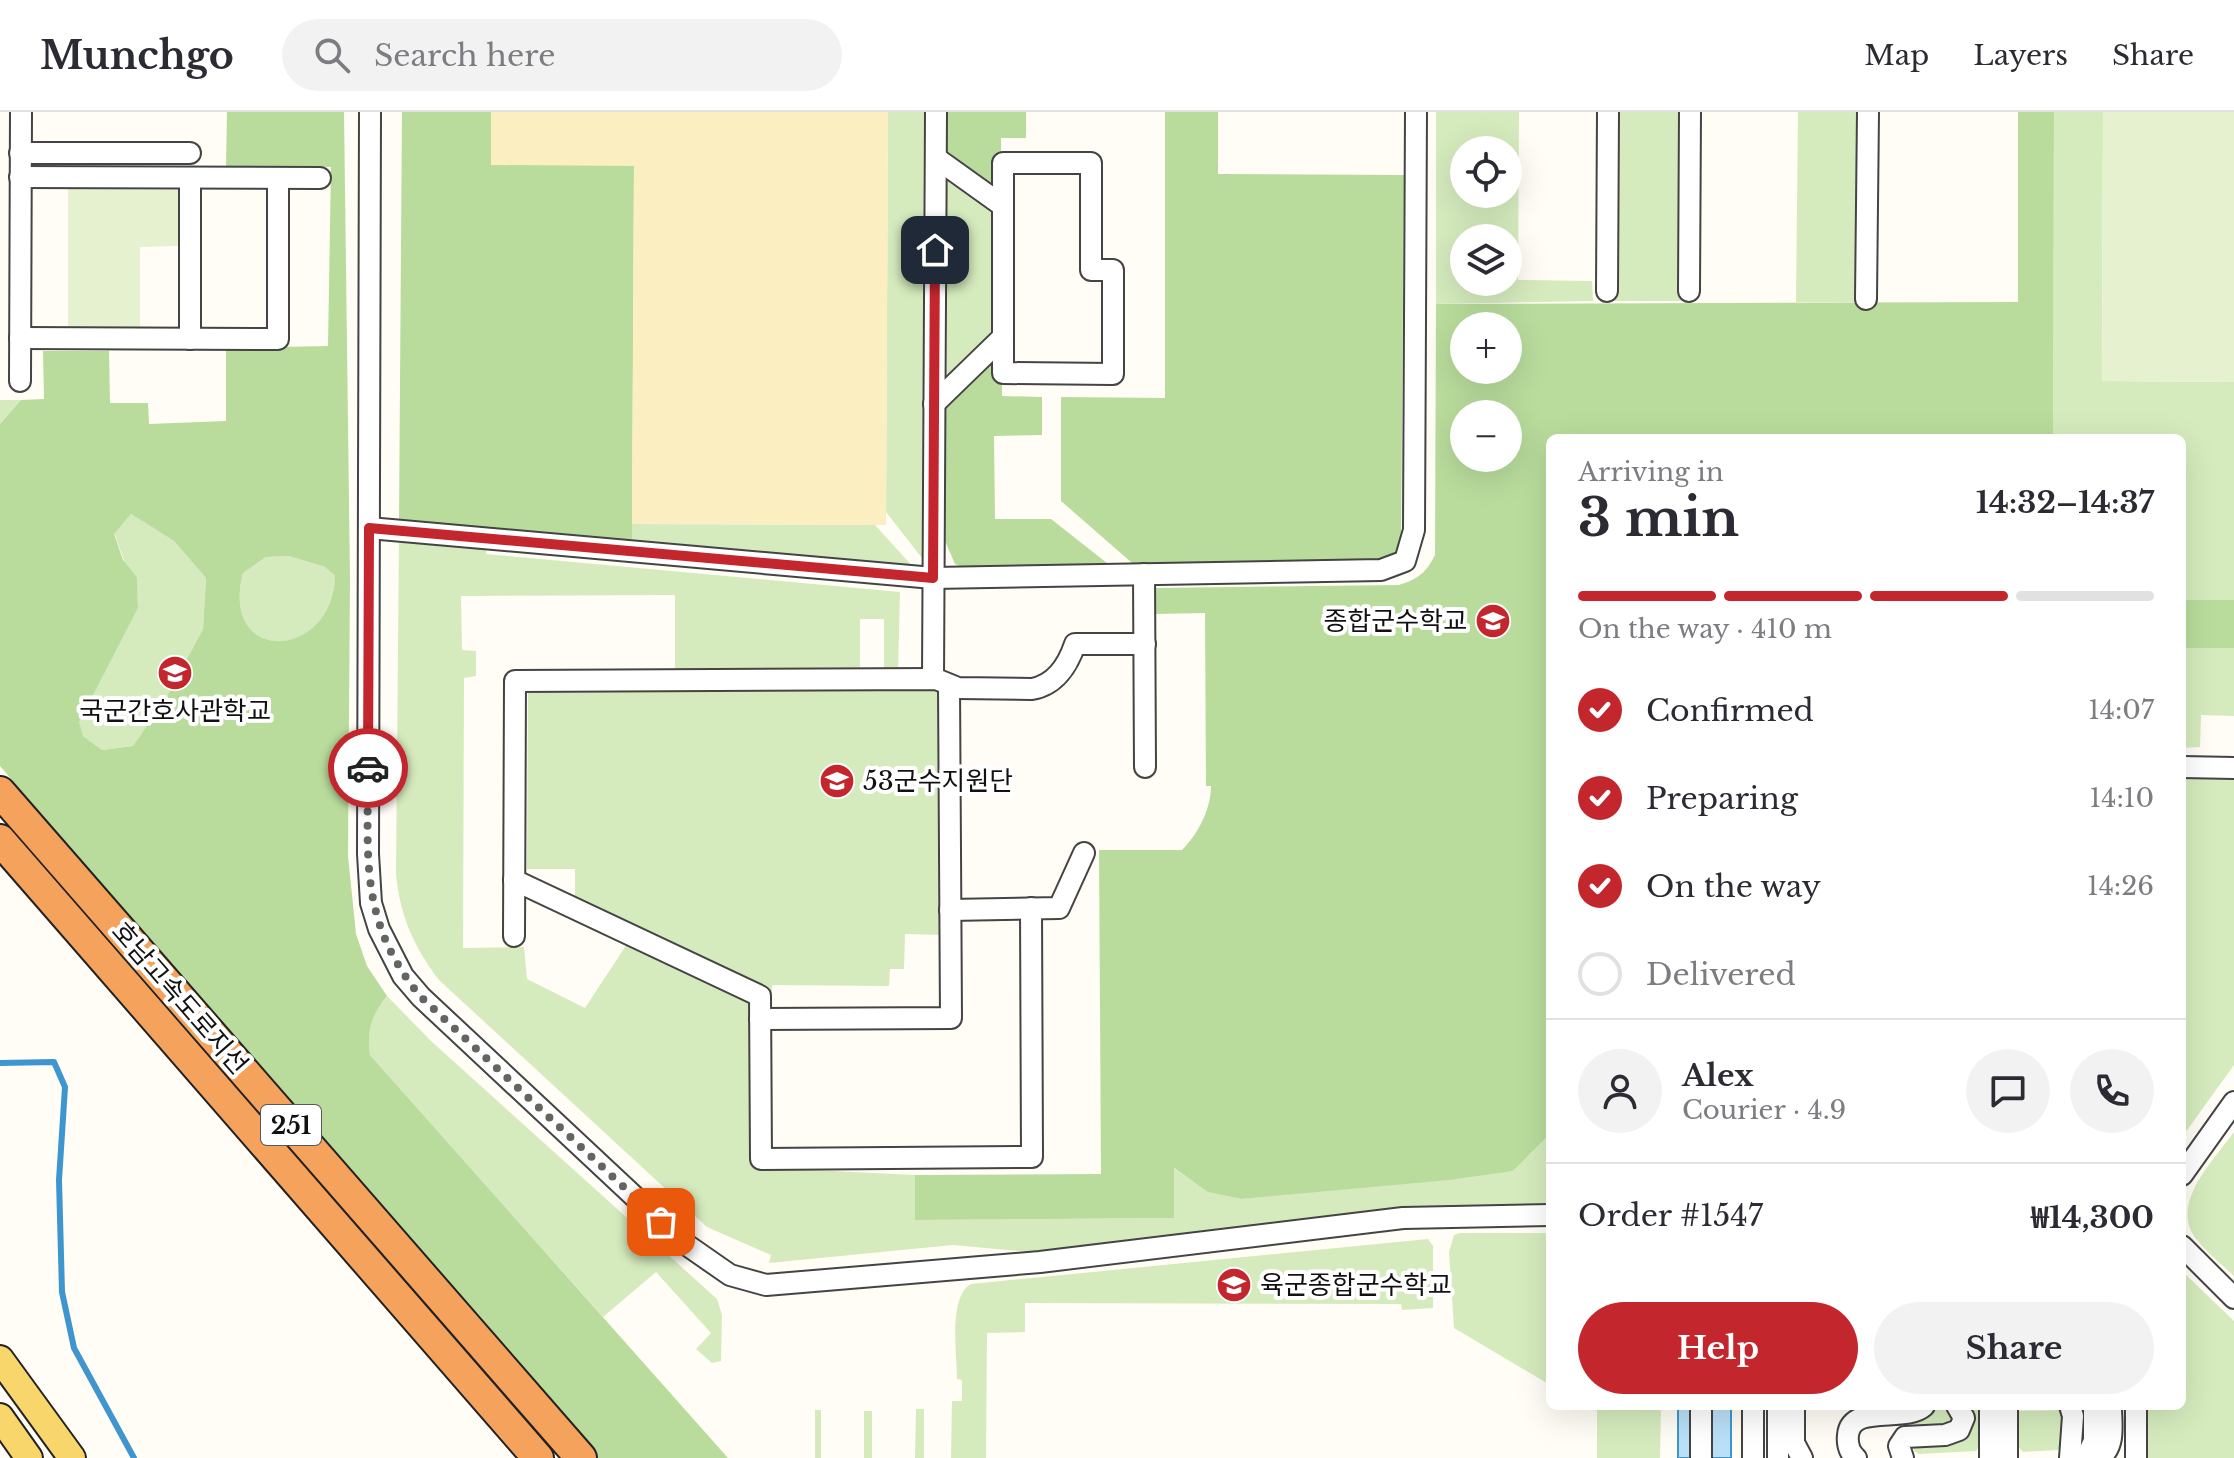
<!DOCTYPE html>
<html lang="en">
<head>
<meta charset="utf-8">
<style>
	body { margin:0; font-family:"Libre Baskerville","Noto Sans KR",serif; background:#f2f2f3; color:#2b2b33; height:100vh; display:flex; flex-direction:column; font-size:30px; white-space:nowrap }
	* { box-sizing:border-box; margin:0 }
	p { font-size:26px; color:#7c7c81 }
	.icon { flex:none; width:44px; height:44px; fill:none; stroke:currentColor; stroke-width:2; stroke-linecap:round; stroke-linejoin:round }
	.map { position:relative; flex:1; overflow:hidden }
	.details { position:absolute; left:1546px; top:322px; width:640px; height:976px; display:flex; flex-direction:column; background:#fff; border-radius:12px; box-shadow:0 8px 32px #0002 }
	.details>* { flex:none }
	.tools { position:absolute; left:1450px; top:24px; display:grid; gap:16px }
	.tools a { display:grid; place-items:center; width:72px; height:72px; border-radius:50%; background:#fff; box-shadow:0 8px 32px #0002; font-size:40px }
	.pin { position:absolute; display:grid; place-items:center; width:68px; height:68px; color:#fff; margin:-34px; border-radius:16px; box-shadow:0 4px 12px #0006 }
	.courier { position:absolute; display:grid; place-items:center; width:80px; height:80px; margin:-40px; border:6px solid #c4262e; border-radius:50%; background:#fff; color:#222; box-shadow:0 2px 10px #0007 }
	.overview em { font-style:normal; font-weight:700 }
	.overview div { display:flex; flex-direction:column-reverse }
	.overview { display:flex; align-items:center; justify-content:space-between; height:136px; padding:0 32px }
	h1 { font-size:52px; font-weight:700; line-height:60px }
	.bar { display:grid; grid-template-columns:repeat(4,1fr); gap:12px 8px; align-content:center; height:96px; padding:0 32px }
	.bar i { height:10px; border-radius:6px; background:#e1e1e2 }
	.bar .selected { background:#c4262e }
	.bar p { grid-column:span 4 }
	.line { display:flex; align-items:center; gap:20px; padding:0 32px; border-top:2px solid #e1e1e2 }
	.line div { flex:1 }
	.round { display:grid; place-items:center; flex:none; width:84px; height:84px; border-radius:42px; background:#f2f2f3 }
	ol { padding:0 32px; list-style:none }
	li { display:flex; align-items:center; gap:24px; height:88px }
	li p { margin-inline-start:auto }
	li .icon { padding:8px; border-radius:50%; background:#c4262e; color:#fff; stroke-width:4 }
	li:last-child { color:#7c7c81 }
	li i { width:44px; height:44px; border:4px solid #e1e1e2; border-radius:50% }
	.action { display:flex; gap:16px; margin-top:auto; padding:16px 32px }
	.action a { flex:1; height:92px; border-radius:48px; background:#c4262e; color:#fff; font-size:32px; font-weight:700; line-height:92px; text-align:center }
	.action a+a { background:#f2f2f3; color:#2b2b33 }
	header { display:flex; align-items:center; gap:48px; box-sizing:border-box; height:112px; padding:0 40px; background:#fff; border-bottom:2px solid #e1e1e2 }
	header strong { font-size:38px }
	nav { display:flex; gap:44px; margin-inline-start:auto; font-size:28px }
	.search { width:560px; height:72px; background:#f2f2f3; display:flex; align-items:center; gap:20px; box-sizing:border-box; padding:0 28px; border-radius:44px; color:#7c7c81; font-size:30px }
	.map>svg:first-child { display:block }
</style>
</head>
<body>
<header>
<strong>Munchgo</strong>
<div class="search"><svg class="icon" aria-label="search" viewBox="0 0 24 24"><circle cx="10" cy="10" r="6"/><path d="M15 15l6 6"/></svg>Search here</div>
<nav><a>Map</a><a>Layers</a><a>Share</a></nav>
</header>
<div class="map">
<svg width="2234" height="1346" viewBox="0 0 2234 1346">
	<rect width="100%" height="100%" fill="#fffdf5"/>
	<!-- green -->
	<g fill="#d5ebbd" fill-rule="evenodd">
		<path d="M888 0H924L922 446 886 400Z"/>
		<path d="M1436 0H1519L1518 168 1592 169 1593 189 1436 192ZM1464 38H1508V82H1464ZM1464 126H1508V170H1464Z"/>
		<path d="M1615 0H1685L1683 189H1614Z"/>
		<path d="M1798 0H1864L1862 190H1796Z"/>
		<path d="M2054 0H2103L2102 269 2234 270V488H2182V326H2053Z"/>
		<path d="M946 61 995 96V220L947 264Z"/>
		<path d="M0 288H21L0 312Z"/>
		<path d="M131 402 174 429 206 466 203 517 167 584 133 634 102 638 83 624 78 610 138 496 137 465 125 451 114 421Z"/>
		<path d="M632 412 875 413 914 456 907 459 632 429Z"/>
		<path d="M399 424 487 432 486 442 900 480 898 561H884V507H860V561L675 564V483L461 484 462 538 476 539V564L464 566 463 836 524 835 527 867 585 896 627 832 752 888 754 1055 915 1063 916 1108 1173 1106V1056L1209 1080 1241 1087 1513 1059 1550 1022V1094L1419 1096 1030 1140 953 1133 769 1151 771 1143 707 1115 439 868C414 835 400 804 396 762Z"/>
		<path d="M289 444 325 455 335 464C333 548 219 556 243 461L266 445Z"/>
		<path d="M2182 536H2234V604L2201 603 2200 635 2182 636Z"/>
		<path d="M944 575 945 823 905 822 904 857H890L889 874 772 873V887L575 795V757H527L528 577Z"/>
		<path d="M2182 664 2234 665V953L2182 1025Z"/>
		<path d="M387 884 431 929 717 1187 722 1203 721 1249 712 1251 696 1237 711 1221 656 1160 603 1205 370 943C367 918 371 904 387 884Z"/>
		<path d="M2234 1020V1164C2221 1152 2205 1139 2194 1124 2171 1089 2215 1047 2234 1020Z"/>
		<path d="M1460 1121H1550V1273L1454 1216 1449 1140 1454 1123Z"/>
		<path d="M1428 1127 1433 1134V1196L1402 1198 1401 1192 1025 1191V1220L987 1221 986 1346H951L952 1289H962V1268L957 1267C957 1244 948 1184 971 1172Z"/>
		<path d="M2182 1159 2234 1209V1346H2148V1294H2182Z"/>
		<path d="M1558 1294H1661L1660 1346H1597V1295Z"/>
		<path d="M1932 1294H1951L1958 1303 1951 1317 1891 1313Z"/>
		<path d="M1964 1294H1980V1333L1976 1339 1919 1342 1914 1339V1331L1949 1327Z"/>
		<path d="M916 1297H924V1346H915Z"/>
		<rect x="815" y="1298" width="6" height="48"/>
		<path d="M2065 1298 2063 1333 2058 1338 2023 1340 2016 1332 2015 1299Z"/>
		<rect x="864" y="1299" width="8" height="47"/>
	</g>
	<!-- forest -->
	<g fill="#b9dc9c" fill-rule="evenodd">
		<path d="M227 0H344L350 467 348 744 356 822 367 854 387 884C371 904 367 918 370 943L728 1346H594L0 654V312L21 288 44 287 43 239H109L110 291H148L149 312 226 309V236L328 234 331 55 226 54ZM131 402 174 429 206 466 203 517 167 584 133 634 102 638 83 624 79 610 138 496 137 465 123 448 114 422ZM289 444 325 455 335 464C333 548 219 555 243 461L266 445Z"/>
		<path d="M402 0H491L492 53H634L632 429 399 408Z"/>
		<path d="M947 0H1026V26H1001V41L995 42 992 74 947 39Z"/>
		<path d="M1165 0H1218V62L1404 63 1401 434 1396 443 1380 449 1139 457 1061 389V285L1165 286Z"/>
		<path d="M2018 0H2054L2053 326H1550V1022L1513 1059 1449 1068 1241 1087 1208 1080 1174 1056V1106L915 1108V1063L1101 1062 1099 738H1182C1198 722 1211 697 1211 674H1206L1205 501 1156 502V476L1399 473C1418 467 1426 461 1435 443L1436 192 2018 190ZM1464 214H1508V258H1464ZM1464 302H1508V346H1464Z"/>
		<path d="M989 249H994L1002 268V284L1042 285V323L994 324 995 407H1051L1112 455 964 456 955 452 945 429V293Z"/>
		<rect x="2182" y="488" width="52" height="48"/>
	</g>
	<!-- sand -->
	<path fill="#fbeec1" d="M491 0H888L886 413 632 412 634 54 491 53Z"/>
	<!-- pitch -->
	<g fill="#e6f2cf">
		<path d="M2103 0H2234V270L2102 269Z"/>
		<path d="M68 77 178 78V134L140 135V215H68Z"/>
	</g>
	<!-- water -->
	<rect fill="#b9e0f7" stroke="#3f96cf" stroke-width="2" x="1678" y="1294" width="53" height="52"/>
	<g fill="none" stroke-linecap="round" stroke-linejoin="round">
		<!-- stream -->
		<path stroke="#3f96cf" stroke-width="6" d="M0 951 54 950 65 975 59 1068 62 1180 74 1236 134 1346"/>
		<defs>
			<g id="minor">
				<path d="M370 0 368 742 371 791 379 817 403 864 421 885 684 1131 730 1163 766 1173 1040 1150 1403 1106 1550 1103"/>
				<path d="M20 41H190"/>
				<path d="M20 65 320 66"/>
				<path d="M190 66V227"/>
				<path d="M1003 94V51H1091V158H1113V262L1003 261V225"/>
				<path d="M1607 179 1608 0"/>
				<path d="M1689 179 1690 0"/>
				<path d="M1866 187 1868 0"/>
				<path d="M20 226 278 227V66"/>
				<path d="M20 269 21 0"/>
				<path d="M934 292 1003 225V94L936 46"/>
				<path d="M369 416 933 466 1381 458 1405 449 1414 418 1416 0"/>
				<path d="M1144 462 1145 655"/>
				<path d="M933 567 936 0"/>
				<path d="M2182 655 2234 656"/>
				<path d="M514 768 760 884 761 1047 1032 1045 1031 796"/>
				<path d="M950 798 1059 796 1084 741"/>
				<path d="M514 824 515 569 936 567 958 576 1032 577C1055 573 1068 553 1075 532H1145"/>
				<path d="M760 907 951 906 949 573"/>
				<path d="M2182 1063 2234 990"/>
				<path d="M2182 1134 2234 1186"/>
				<path d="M1701 1294V1346"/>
				<path d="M1753 1294V1346"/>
				<path d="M1778 1294V1346"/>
				<path d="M1794 1294V1331L1802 1346"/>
				<path d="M1990 1294V1346"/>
				<path d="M2007 1294V1346"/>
				<path d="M2136 1294V1346"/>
				<path d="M1856 1346C1849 1340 1847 1332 1848 1323 1851 1291 1905 1311 1924 1294"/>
				<path d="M1903 1346 1899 1334 1905 1325 1945 1323 1959 1318 1964 1306 1957 1294"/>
				<path d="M2070 1346 2073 1304 2070 1294"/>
				<path d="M2086 1346 2094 1329V1294"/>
				<path d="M2099 1346C2116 1335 2111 1312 2111 1294"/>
			</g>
			<g id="major">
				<path d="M0 1247 72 1346"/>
				<path d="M0 1305 29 1346"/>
			</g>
			<g id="highway">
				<path d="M0 680 581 1346"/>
				<path d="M0 728 538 1346"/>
			</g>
		</defs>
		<!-- minor casing -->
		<use href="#minor" stroke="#444" stroke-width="24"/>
		<!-- major casing -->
		<use href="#major" stroke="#222" stroke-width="30"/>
		<!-- highway casing -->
		<use href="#highway" stroke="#222" stroke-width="34"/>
		<!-- minor -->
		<use href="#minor" stroke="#fff" stroke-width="20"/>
		<!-- major -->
		<use href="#major" stroke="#f9d66b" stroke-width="26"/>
		<!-- highway -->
		<use href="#highway" stroke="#f5a25d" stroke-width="30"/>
	</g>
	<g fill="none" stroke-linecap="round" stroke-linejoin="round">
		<!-- done -->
		<path stroke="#646461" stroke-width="8" stroke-dasharray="0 14.4" d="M368 656C368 747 359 810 421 885L661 1110"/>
		<!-- route -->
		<path stroke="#c4262e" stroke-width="10" d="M368 656 369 416 933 466 935 138"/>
	</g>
	<!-- icons -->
	<defs>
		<symbol id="university-disc" viewBox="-11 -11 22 22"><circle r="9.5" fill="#c4262e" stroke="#fff"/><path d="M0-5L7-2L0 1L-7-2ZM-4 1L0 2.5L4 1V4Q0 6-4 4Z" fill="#fff"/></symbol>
	</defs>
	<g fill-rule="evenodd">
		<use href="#university-disc" x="1473" y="489" width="40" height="40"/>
		<use href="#university-disc" x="155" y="541" width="40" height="40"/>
		<use href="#university-disc" x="817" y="649" width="40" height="40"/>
		<use href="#university-disc" x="1214" y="1153" width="40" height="40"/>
	</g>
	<g text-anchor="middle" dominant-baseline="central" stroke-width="8" stroke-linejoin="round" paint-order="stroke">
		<!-- shield labels -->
		<rect fill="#fff" stroke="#585858" stroke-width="2" x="261" y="993" width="60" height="40" rx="6"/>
		<g font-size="24" font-weight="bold" fill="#111">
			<text x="291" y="1013">251</text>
		</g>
		<!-- poi labels -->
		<g font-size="26" fill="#111" stroke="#fff" text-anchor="start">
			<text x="1467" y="509" text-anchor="end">종합군수학교</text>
			<text x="175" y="599" text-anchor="middle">국군간호사관학교</text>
			<text x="863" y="669">53군수지원단</text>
			<text x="1260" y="1173">육군종합군수학교</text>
		</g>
		<!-- street labels -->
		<g font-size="26" fill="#111" stroke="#fff">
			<text transform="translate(180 886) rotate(49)">호남고속도로지선</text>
		</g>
	</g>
</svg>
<div class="tools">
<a><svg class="icon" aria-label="locate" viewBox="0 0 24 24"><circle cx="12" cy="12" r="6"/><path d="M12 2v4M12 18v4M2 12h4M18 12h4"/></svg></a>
<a><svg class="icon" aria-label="layers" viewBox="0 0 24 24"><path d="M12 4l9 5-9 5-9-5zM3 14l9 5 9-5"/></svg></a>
<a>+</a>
<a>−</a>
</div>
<div class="pin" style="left:661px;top:1110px;background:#ea580c"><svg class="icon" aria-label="bag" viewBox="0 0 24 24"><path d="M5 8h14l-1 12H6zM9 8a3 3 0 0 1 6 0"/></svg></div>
<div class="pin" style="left:935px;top:138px;background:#1f2937"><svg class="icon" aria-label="home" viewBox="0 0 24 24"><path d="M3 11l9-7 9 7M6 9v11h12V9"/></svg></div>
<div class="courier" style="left:368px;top:656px"><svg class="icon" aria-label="car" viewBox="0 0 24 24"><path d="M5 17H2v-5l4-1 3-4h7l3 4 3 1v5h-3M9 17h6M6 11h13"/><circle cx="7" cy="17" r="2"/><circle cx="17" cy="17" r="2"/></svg></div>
<section class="details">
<div class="overview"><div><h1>3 min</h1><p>Arriving in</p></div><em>14:32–14:37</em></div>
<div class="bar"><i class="selected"></i><i class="selected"></i><i class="selected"></i><i></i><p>On the way · 410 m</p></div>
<ol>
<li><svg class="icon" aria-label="check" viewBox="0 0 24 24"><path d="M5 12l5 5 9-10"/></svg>Confirmed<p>14:07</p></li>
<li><svg class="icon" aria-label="check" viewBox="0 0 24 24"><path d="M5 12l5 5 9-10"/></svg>Preparing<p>14:10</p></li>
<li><svg class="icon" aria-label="check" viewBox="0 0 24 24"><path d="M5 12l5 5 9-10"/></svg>On the way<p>14:26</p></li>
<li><i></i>Delivered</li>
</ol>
<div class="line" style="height:144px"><a class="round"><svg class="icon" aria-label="person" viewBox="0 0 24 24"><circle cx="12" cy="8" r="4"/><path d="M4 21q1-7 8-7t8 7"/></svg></a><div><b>Alex</b><p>Courier · 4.9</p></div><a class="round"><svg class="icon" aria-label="chat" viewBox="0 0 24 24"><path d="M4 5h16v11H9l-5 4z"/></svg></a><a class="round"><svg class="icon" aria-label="phone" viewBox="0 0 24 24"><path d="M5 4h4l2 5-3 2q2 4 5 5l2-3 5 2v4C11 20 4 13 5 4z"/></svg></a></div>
<div class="line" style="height:104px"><div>Order #1547</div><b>₩14,300</b></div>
<div class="action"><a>Help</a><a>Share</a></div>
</section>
</div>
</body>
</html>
